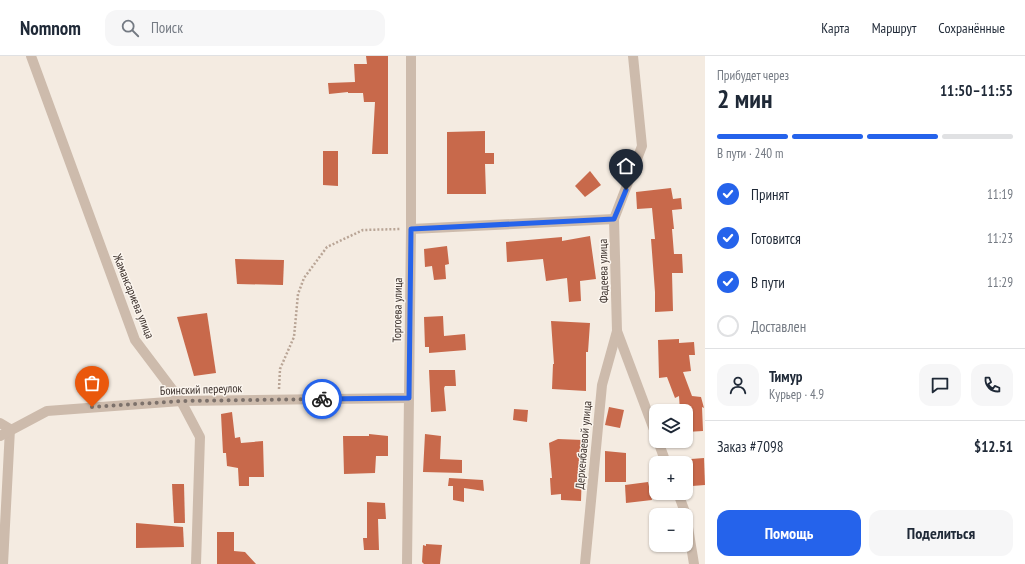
<!DOCTYPE html>
<html lang="ru">
<head>
<meta charset="utf-8">
<style>
	body { margin:0; font-family:"PT Sans Narrow",sans-serif; background:#f6f6f7; color:#1f2937; height:100vh; display:flex; flex-direction:column; font-size:15px; white-space:nowrap }
	* { box-sizing:border-box; margin:0 }
	p { font-size:13px; color:#747a83 }
	.icon { flex:none; width:22px; height:22px; fill:none; stroke:currentColor; stroke-width:2; stroke-linecap:round; stroke-linejoin:round }
	.map { position:relative; flex:1; overflow:hidden }
	.drawer { display:flex; flex-direction:column; background:#fff; width:320px }
	.drawer>* { flex:none }
	.tools { position:absolute; left:649px; top:348px; display:grid; gap:8px }
	.tools a { display:grid; place-items:center; width:44px; height:44px; border-radius:8px; background:#fff; box-shadow:0 1px 3px #0004; font-size:20px }
	.pin { position:absolute; display:grid; place-items:center; width:34px; height:34px; color:#fff; margin:-41px -17px; border-radius:50% 50% 50% 0; rotate:-45deg; box-shadow:0 0 4px #0007 }
	.pin .icon { rotate:45deg }
	.courier { position:absolute; display:grid; place-items:center; width:40px; height:40px; margin:-20px; border:3px solid #2563eb; border-radius:50%; background:#fff; color:#222; box-shadow:0 1px 5px #0007 }
	.overview em { font-style:normal; font-weight:700 }
	.overview div { display:flex; flex-direction:column-reverse }
	.overview { display:flex; align-items:center; justify-content:space-between; height:68px; padding:0 12px }
	h1 { font-size:26px; font-weight:700; line-height:30px }
	.bar { display:grid; grid-template-columns:repeat(4,1fr); gap:6px 4px; align-content:center; height:48px; padding:0 12px }
	.bar i { height:5px; border-radius:3px; background:#e0e1e3 }
	.bar .selected { background:#2563eb }
	.bar p { grid-column:span 4 }
	.line { display:flex; align-items:center; gap:10px; padding:0 12px; border-top:1px solid #e0e1e3 }
	.line div { flex:1 }
	.round { display:grid; place-items:center; flex:none; width:42px; height:42px; border-radius:12px; background:#f6f6f7 }
	ol { padding:0 12px; list-style:none }
	li { display:flex; align-items:center; gap:12px; height:44px }
	li p { margin-inline-start:auto }
	li .icon { padding:4px; border-radius:50%; background:#2563eb; color:#fff; stroke-width:4 }
	li:last-child { color:#747a83 }
	li i { width:22px; height:22px; border:2px solid #e0e1e3; border-radius:50% }
	.action { display:flex; gap:8px; margin-top:auto; padding:8px 12px }
	.action a { flex:1; height:46px; border-radius:12px; background:#2563eb; color:#fff; font-size:16px; font-weight:700; line-height:46px; text-align:center }
	.action a+a { background:#f6f6f7; color:#1f2937 }
	header { display:flex; align-items:center; gap:24px; box-sizing:border-box; height:56px; padding:0 20px; background:#fff; border-bottom:1px solid #e0e1e3 }
	header strong { font-size:19px }
	nav { display:flex; gap:22px; margin-inline-start:auto; font-size:14px }
	.search { width:280px; height:36px; background:#f6f6f7; display:flex; align-items:center; gap:10px; box-sizing:border-box; padding:0 14px; border-radius:12px; color:#747a83; font-size:15px }
	main { display:flex; flex:1; min-height:0 }
	.map>svg:first-child { display:block }
</style>
</head>
<body>
<header>
<strong>Nomnom</strong>
<div class="search"><svg class="icon" aria-label="search" viewBox="0 0 24 24"><circle cx="10" cy="10" r="6"/><path d="M15 15l6 6"/></svg>Поиск</div>
<nav><a>Карта</a><a>Маршрут</a><a>Сохранённые</a></nav>
</header>
<main>
<div class="map">
<svg width="705" height="508" viewBox="0 0 705 508">
	<rect width="100%" height="100%" fill="#f4ebe1"/>
	<!-- building -->
	<g fill="#c8694b">
		<path d="M366 0H388V98H372L375 46H364L363 37H348V36L329 38 328 27 355 26 354 8H367Z"/>
		<path d="M485 75V97H494V108H485L486 138H447V76Z"/>
		<path d="M323 95H338V130L323 129Z"/>
		<path d="M590 115 601 129 585 141 575 130Z"/>
		<path d="M671 132 673 143 681 142 682 153 672 154 674 173H672L674 198H682L683 217H672L673 255 655 256V236L651 183H655L652 152 637 153 636 136Z"/>
		<path d="M590 180 596 223 580 225 581 245 569 246 567 222 546 225 543 203 507 206 506 186 562 181V185Z"/>
		<path d="M447 190 449 208 445 209 446 223 434 224 432 210 425 211 424 193Z"/>
		<path d="M235 203 284 204 283 229 237 228Z"/>
		<path d="M207 257 216 317 194 320 177 261Z"/>
		<path d="M443 260 444 280 465 278 466 294 429 297V291H425L424 261Z"/>
		<path d="M551 265 590 267 588 296H586V335L552 333 553 308H554Z"/>
		<path d="M679 283V287L694 286 695 299H689L691 315 683 316 692 340 701 341 704 352 702 351 703 375 686 376V355H680L679 340 675 342 667 321 659 322 658 284Z"/>
		<path d="M429 314H455L456 330H445L444 332 446 355 431 356Z"/>
		<path d="M609 351 624 354 620 372 605 369Z"/>
		<path d="M514 353 528 354 527 366 513 364Z"/>
		<path d="M232 356 235 382 240 381 241 387 263 385 264 421H249V430H239L238 412 227 410 226 397H223L221 358Z"/>
		<path d="M369 378 388 380V400H376L375 417 344 418 343 380H369Z"/>
		<path d="M425 378 441 380 440 403 462 404V417L423 416Z"/>
		<path d="M558 383 583 384 581 445 561 444V438L551 439 550 422H552L549 387Z"/>
		<path d="M605 395 626 397V426H605Z"/>
		<path d="M704 402 705 429 692 430 691 403Z"/>
		<path d="M449 422 483 424 484 435 464 432V446L453 444V430H448Z"/>
		<path d="M648 426 652 444 626 447 625 429Z"/>
		<path d="M172 428H184L185 467H174Z"/>
		<path d="M367 446 385 447 386 463H378L379 494H364L363 482H367Z"/>
		<path d="M136 467 183 471 184 491 136 492Z"/>
		<path d="M217 476H234V495L245 496 256 508H217Z"/>
		<path d="M426 488 442 489 440 508H424L422 506 423 489 426 490Z"/>
	</g>
	<g fill="none" stroke-linecap="round" stroke-linejoin="round">
		<!-- path -->
		<path stroke="#b9a596" stroke-width="2.5" stroke-dasharray="2 2" stroke-linecap="butt" d="M279 333 280 313 294 281 298 238 304 222 327 191 363 174 400 173"/>
		<!-- minor -->
		<g stroke="#cdbbac" stroke-width="10">
			<path d="M31 0 135 284 181 345 200 381 196 508"/>
			<path d="M633 0 642 90 614 163 617 275 656 379"/>
			<path d="M411 173 614 163"/>
			<path d="M0 367 10 373 3 508"/>
			<path d="M0 380 47 355 181 345 409 342"/>
			<path d="M658 385 666 407"/>
			<path d="M678 437 686 459"/>
			<path d="M686 459 694 508"/>
			<path d="M407 508 411 173V0"/>
			<path d="M585 508 602 329 617 275"/>
		</g>
	</g>
	<g fill="none" stroke-linecap="round" stroke-linejoin="round">
		<!-- done -->
		<path stroke="#7c716b" stroke-width="4" stroke-dasharray="0 7.2" d="M92 351 181 345 322 343"/>
		<!-- route -->
		<path stroke="#2563eb" stroke-width="5" d="M322 343 409 342 411 173 614 163 626 134"/>
	</g>
	<g text-anchor="middle" dominant-baseline="central" stroke-width="3" stroke-linejoin="round" paint-order="stroke">
		<!-- street labels -->
		<g font-size="12" fill="#3b302b" stroke="#fbf5ee">
			<text transform="translate(603 215) rotate(-91)">Фадеева улица</text>
			<text transform="translate(134 240) rotate(68)">Жамансариева улица</text>
			<text transform="translate(397 254) rotate(-89)">Торгоева улица</text>
			<text transform="translate(201 333) rotate(-2)">Боинский переулок</text>
			<text transform="translate(583 389) rotate(-85)">Деркенбаевой улица</text>
		</g>
	</g>
</svg>
<div class="tools">
<a><svg class="icon" aria-label="layers" viewBox="0 0 24 24"><path d="M12 4l9 5-9 5-9-5zM3 14l9 5 9-5"/></svg></a>
<a>+</a>
<a>−</a>
</div>
<div class="pin" style="left:92px;top:351px;background:#ea580c"><svg class="icon" aria-label="bag" viewBox="0 0 24 24"><path d="M5 8h14l-1 12H6zM9 8a3 3 0 0 1 6 0"/></svg></div>
<div class="pin" style="left:626px;top:134px;background:#1f2937"><svg class="icon" aria-label="home" viewBox="0 0 24 24"><path d="M3 11l9-7 9 7M6 9v11h12V9"/></svg></div>
<div class="courier" style="left:322px;top:343px"><svg class="icon" aria-label="bike" viewBox="0 0 24 24"><circle cx="6" cy="16" r="4"/><circle cx="18" cy="16" r="4"/><path d="M6 16l4-8h5l3 8M10 8l3 8H6M13 5h3"/></svg></div>
</div>
<section class="drawer">
<div class="overview"><div><h1>2 мин</h1><p>Прибудет через</p></div><em>11:50–11:55</em></div>
<div class="bar"><i class="selected"></i><i class="selected"></i><i class="selected"></i><i></i><p>В пути · 240 m</p></div>
<ol>
<li><svg class="icon" aria-label="check" viewBox="0 0 24 24"><path d="M5 12l5 5 9-10"/></svg>Принят<p>11:19</p></li>
<li><svg class="icon" aria-label="check" viewBox="0 0 24 24"><path d="M5 12l5 5 9-10"/></svg>Готовится<p>11:23</p></li>
<li><svg class="icon" aria-label="check" viewBox="0 0 24 24"><path d="M5 12l5 5 9-10"/></svg>В пути<p>11:29</p></li>
<li><i></i>Доставлен</li>
</ol>
<div class="line" style="height:72px"><a class="round"><svg class="icon" aria-label="person" viewBox="0 0 24 24"><circle cx="12" cy="8" r="4"/><path d="M4 21q1-7 8-7t8 7"/></svg></a><div><b>Тимур</b><p>Курьер · 4.9</p></div><a class="round"><svg class="icon" aria-label="chat" viewBox="0 0 24 24"><path d="M4 5h16v11H9l-5 4z"/></svg></a><a class="round"><svg class="icon" aria-label="phone" viewBox="0 0 24 24"><path d="M5 4h4l2 5-3 2q2 4 5 5l2-3 5 2v4C11 20 4 13 5 4z"/></svg></a></div>
<div class="line" style="height:52px"><div>Заказ #7098</div><b>$12.51</b></div>
<div class="action"><a>Помощь</a><a>Поделиться</a></div>
</section>
</main>
</body>
</html>
